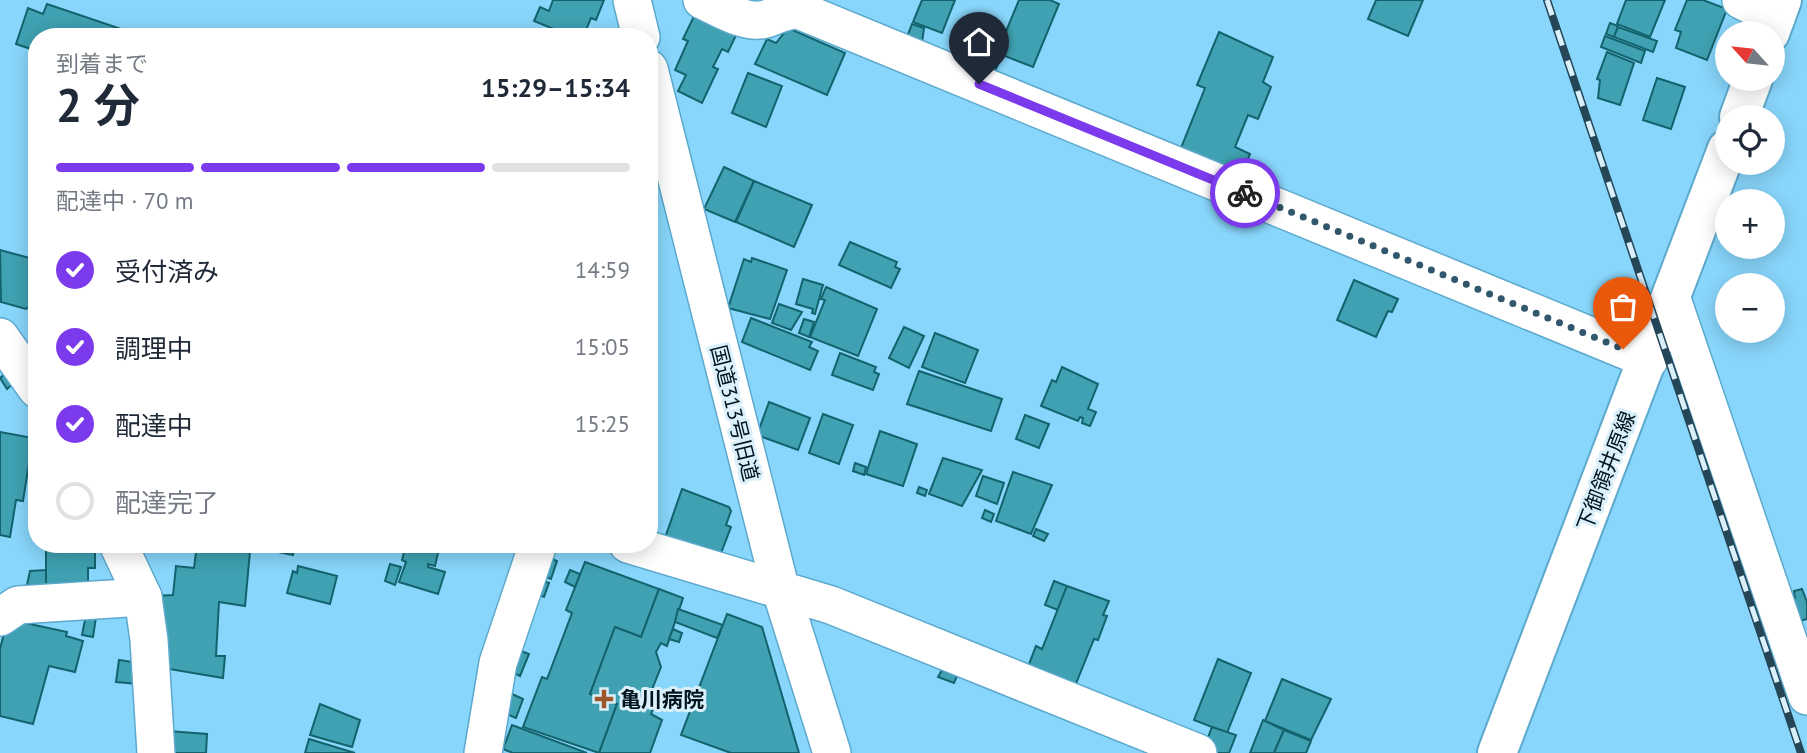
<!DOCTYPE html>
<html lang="ja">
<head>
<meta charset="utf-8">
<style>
	body { margin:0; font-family:"PT Sans","Noto Sans JP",sans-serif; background:#f6f6f7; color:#1f2937; height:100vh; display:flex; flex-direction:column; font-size:26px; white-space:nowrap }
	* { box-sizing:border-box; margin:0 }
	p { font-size:23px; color:#747a83 }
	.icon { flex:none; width:38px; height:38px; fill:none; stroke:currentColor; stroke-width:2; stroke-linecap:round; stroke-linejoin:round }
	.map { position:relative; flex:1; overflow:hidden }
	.drawer { position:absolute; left:28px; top:28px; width:630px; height:525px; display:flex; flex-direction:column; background:#fff; border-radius:28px; box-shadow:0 4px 18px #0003 }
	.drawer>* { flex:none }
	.needle { width:46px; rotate:297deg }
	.fabs { position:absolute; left:1715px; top:21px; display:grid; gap:14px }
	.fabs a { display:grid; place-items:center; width:70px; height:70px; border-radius:50%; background:#fff; box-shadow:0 4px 18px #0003; font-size:35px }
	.pin { position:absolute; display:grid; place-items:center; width:60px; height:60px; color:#fff; margin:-72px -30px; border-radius:50% 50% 50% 0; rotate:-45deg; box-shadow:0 0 7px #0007 }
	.pin .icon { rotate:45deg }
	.courier { position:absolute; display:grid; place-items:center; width:70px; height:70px; margin:-35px; border:5px solid #7c3aed; border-radius:50%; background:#fff; color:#222; box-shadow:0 2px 9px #0007 }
	.head em { font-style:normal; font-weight:700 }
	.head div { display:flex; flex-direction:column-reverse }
	.head { display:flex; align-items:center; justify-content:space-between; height:119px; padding:0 28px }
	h1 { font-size:46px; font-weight:700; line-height:52px }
	.bar { display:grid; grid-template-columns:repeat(4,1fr); gap:10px 7px; align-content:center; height:84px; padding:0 28px }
	.bar i { height:9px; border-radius:5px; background:#e0e1e3 }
	.bar .on { background:#7c3aed }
	.bar p { grid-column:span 4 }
	ol { padding:0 28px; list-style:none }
	li { display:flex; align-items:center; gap:21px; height:77px }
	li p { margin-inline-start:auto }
	li .icon { padding:7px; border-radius:50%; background:#7c3aed; color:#fff; stroke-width:4 }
	li:last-child { color:#747a83 }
	li i { width:38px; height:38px; border:4px solid #e0e1e3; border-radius:50% }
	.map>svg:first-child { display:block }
</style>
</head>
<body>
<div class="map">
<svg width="1807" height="753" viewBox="0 0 1807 753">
	<rect width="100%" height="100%" fill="#88d6fb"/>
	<!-- building -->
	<g fill="#3fa1b1" stroke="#13636e" stroke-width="2">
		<path d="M553 0H604L596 20 591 18 583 37H573L534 21 540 7 549 11Z"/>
		<path d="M922 0H955L942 33 913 22Z"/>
		<path d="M1019 0H1050L1059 4 1033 67 997 53Z"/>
		<path d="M1376 0H1423L1408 36 1368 19Z"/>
		<path d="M1626 0H1665L1650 37 1617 24Z"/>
		<path d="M1687 0H1703L1727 9 1707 60 1676 48 1681 32 1675 30Z"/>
		<path d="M47 4 127 31 129 37H37V51L16 44 28 8 43 14Z"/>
		<path d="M696 12 738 31 728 52 722 49 713 67 718 69 702 103 678 91 686 75 675 70 688 41 683 39Z"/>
		<path d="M1610 23 1618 26 1614 37 1606 34Z"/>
		<path d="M912 24 924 28 922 43 905 42Z"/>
		<path d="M1618 27 1657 41 1653 52 1614 37Z"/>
		<path d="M788 28 845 53 827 95 755 64 767 39 776 43Z"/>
		<path d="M1219 32 1273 57 1263 82 1271 87 1258 119 1248 115 1235 147 1250 154 1240 178 1179 153 1205 88 1197 85Z"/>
		<path d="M1605 36 1645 51 1641 63 1601 47Z"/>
		<path d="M1607 52 1634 63 1620 105 1598 98 1600 80 1597 79Z"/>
		<path d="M994 55 1001 58 996 69 989 66Z"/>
		<path d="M748 73 782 86 766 127 732 113Z"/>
		<path d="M1657 78 1685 87 1671 129 1643 120Z"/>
		<path d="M724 167 754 181 735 222 704 209Z"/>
		<path d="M754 181 812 205 794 247 736 222Z"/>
		<path d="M850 242 897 262 895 267 900 269 891 288 839 265Z"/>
		<path d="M0 250 37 260V301L26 309 1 302Z"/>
		<path d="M752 258 787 270 770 319 728 308 744 259 751 262Z"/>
		<path d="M803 279 823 285 815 314 812 313 813 309 796 304Z"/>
		<path d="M1354 280 1398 299 1392 312 1388 311 1376 337 1337 320Z"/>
		<path d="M826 287 877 309 858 356 810 337 825 300 821 299Z"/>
		<path d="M779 304 802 312 791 330 772 323Z"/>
		<path d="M751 318 812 342 809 347 818 351 810 370 742 342Z"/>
		<path d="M804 319 814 322 809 337 799 333Z"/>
		<path d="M904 327 924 336 909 368 889 358Z"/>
		<path d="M935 333 978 350 965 383 922 367Z"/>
		<path d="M840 353 876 367 874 372 879 374 873 390 832 375Z"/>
		<path d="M1062 367 1098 384 1088 409 1096 412 1090 426 1082 423 1083 418 1080 417 1078 421 1041 406 1052 380 1056 382Z"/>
		<path d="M919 371 1002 399 991 431 907 404Z"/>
		<path d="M7 372 15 382 7 389 0 378Z"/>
		<path d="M769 402 810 418 798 450 757 435Z"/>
		<path d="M823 414 853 425 839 464 809 453Z"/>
		<path d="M1025 415 1049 424 1039 448 1016 439Z"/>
		<path d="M880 431 917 444 903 486 866 474Z"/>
		<path d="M0 432 33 438 23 501 16 500 10 537 0 535Z"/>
		<path d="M37 442V469L34 471 29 463 32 445Z"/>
		<path d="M943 458 982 470 962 506 929 494Z"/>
		<path d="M855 463 866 467 864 475 853 471Z"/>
		<path d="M1013 472 1052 485 1031 534 996 521Z"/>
		<path d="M983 476 1004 483 997 504 976 496Z"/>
		<path d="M919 487 927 490 925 496 917 493Z"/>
		<path d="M682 489 729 507 731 511 726 525 731 527 721 553 700 546 698 550 665 538Z"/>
		<path d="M985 510 994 514 991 522 982 518Z"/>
		<path d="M1036 529 1048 534 1044 541 1033 536Z"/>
		<path d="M46 544H95V568H88V586L46 585Z"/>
		<path d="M197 544 250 551 245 606 219 602 216 656H225L223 678 163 668 154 596 173 595 176 566 194 568Z"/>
		<path d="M240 544H295L293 555Z"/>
		<path d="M396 544H440L435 566 428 564V567L445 572 438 594 399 582 406 562 402 560 404 552 395 550Z"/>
		<path d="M548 557 557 561 551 579 541 575Z"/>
		<path d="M585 562 659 589 641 637 615 627 590 694 617 704 599 753 523 727 542 677 547 679 572 613 566 610Z"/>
		<path d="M390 564 401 567 395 585 385 581Z"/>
		<path d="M298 566 337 576 330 604 287 593 293 571 297 573Z"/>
		<path d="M46 570V585H27L30 571Z"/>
		<path d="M570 570 580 574 575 587 565 582Z"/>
		<path d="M539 580 549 583 544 597 534 593Z"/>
		<path d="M1054 581 1067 586 1058 610 1045 605Z"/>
		<path d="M1067 586 1109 601 1103 615 1107 616 1098 640 1094 639 1073 691 1026 672 1036 646 1042 649Z"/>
		<path d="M659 589 683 598 667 646 661 643 656 652 661 667 651 692 654 707 651 714 662 720 650 753H599L617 704 590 694 615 627 641 637Z"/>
		<path d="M1802 589 1807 602V619L1799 621 1785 601 1795 598 1794 591Z"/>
		<path d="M678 609 723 625 717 638 675 622Z"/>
		<path d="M727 614 762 627 799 753H731L681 735Z"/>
		<path d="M86 615 96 617 93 637 82 635Z"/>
		<path d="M16 621 67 632 66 636 83 641 75 672 49 666 33 724 0 716V649L6 626Z"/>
		<path d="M673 629 682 633 679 642 669 639Z"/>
		<path d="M521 651 529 654 520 676 512 672Z"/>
		<path d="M1218 659 1251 673 1227 733 1194 720Z"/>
		<path d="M119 660 140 663 138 684 116 682Z"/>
		<path d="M942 670 957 676 954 683 938 677Z"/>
		<path d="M1282 679 1331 699 1311 740 1265 721Z"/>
		<path d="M510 693 523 699 516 718 502 712Z"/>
		<path d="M320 704 360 720 352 747 310 735Z"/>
		<path d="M1263 720 1284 730 1274 753H1250Z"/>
		<path d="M512 725 587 753H513L503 749Z"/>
		<path d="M1212 727 1236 735 1229 753H1217L1204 748Z"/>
		<path d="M1284 730 1311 741 1306 753H1274Z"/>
		<path d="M168 731 207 734 206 753H167Z"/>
		<path d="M309 739 355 753H305Z"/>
	</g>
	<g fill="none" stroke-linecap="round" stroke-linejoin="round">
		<defs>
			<g id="minor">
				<path d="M632 0 641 37"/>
				<path d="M702 0C720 8 746 25 766 19 778 15 785 10 798 10L1649 360"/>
				<path d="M1741 0 1776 18"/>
				<path d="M649 69 780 587 832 753"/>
				<path d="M1672 299 1807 696"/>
				<path d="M0 337 37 389"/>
				<path d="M118 544 143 597 149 640 156 753"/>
				<path d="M628 544 831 605 1198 753"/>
				<path d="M0 617 18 605 143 597"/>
				<path d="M483 753 498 663 538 544"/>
			</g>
			<g id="major">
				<path d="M1770 33 1782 0"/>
				<path d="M1739 117 1753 79"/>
				<path d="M1497 753 1727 149"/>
			</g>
		</defs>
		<!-- minor casing -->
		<use href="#minor" stroke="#5ca9cd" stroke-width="40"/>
		<!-- major casing -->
		<use href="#major" stroke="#5ca9cd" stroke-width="42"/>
		<!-- minor -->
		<use href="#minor" stroke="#fff" stroke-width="37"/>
		<!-- major -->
		<use href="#major" stroke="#fff" stroke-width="38"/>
		<defs>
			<path id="rail" d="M1547 0 1801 753"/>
		</defs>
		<!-- rail casing -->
		<use href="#rail" stroke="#244657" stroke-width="8"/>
		<!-- rail -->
		<use href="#rail" stroke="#d9effa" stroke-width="5" stroke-dasharray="16" stroke-linecap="butt"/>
	</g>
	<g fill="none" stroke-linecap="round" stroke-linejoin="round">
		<!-- done -->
		<path stroke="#30576b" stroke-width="7" stroke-dasharray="0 12.6" d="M1245 193 1623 349"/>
		<!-- route -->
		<path stroke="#7c3aed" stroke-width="9" d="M979 84 1245 193"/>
	</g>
	<!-- markers -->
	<path fill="#9e582e" stroke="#d9effa" stroke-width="2.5" d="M600.5 688.5h7v7h7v7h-7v7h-7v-7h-7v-7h7z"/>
	<g text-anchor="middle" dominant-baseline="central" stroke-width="6" stroke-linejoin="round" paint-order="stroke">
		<!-- street labels -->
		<g font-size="21" fill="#00131d" stroke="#d9effa">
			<text transform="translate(735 413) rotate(76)">国道313号旧道</text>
			<text transform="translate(1606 471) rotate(-69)">下御領井原線</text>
		</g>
		<!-- poi labels -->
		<g font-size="21" font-weight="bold" fill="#00131d" stroke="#d9effa" text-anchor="start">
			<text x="620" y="699">亀川病院</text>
		</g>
	</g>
</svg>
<div class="fabs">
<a><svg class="needle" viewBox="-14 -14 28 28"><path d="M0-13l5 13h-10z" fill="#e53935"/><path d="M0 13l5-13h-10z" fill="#747a83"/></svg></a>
<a><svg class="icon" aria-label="locate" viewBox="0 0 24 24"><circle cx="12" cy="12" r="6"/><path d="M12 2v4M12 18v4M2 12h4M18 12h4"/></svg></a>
<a>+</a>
<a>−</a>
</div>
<div class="pin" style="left:1623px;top:349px;background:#ea580c"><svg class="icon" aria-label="bag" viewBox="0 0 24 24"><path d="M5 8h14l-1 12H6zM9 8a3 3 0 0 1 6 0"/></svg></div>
<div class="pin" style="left:979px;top:84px;background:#1f2937"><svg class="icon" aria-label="home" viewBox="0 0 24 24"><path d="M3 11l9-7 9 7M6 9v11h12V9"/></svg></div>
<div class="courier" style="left:1245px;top:193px"><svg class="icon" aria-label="bike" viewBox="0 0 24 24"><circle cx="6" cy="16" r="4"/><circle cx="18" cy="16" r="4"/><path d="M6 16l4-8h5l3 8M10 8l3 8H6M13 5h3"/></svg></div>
<section class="drawer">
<div class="head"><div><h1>2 分</h1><p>到着まで</p></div><em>15:29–15:34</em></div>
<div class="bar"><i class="on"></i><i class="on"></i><i class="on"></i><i></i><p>配達中 · 70 m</p></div>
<ol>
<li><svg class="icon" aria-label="check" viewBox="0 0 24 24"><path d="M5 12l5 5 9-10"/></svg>受付済み<p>14:59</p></li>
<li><svg class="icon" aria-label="check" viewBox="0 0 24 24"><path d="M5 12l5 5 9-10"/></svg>調理中<p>15:05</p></li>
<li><svg class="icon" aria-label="check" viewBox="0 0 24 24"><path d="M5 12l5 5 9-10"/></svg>配達中<p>15:25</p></li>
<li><i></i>配達完了</li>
</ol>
</section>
</div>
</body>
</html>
